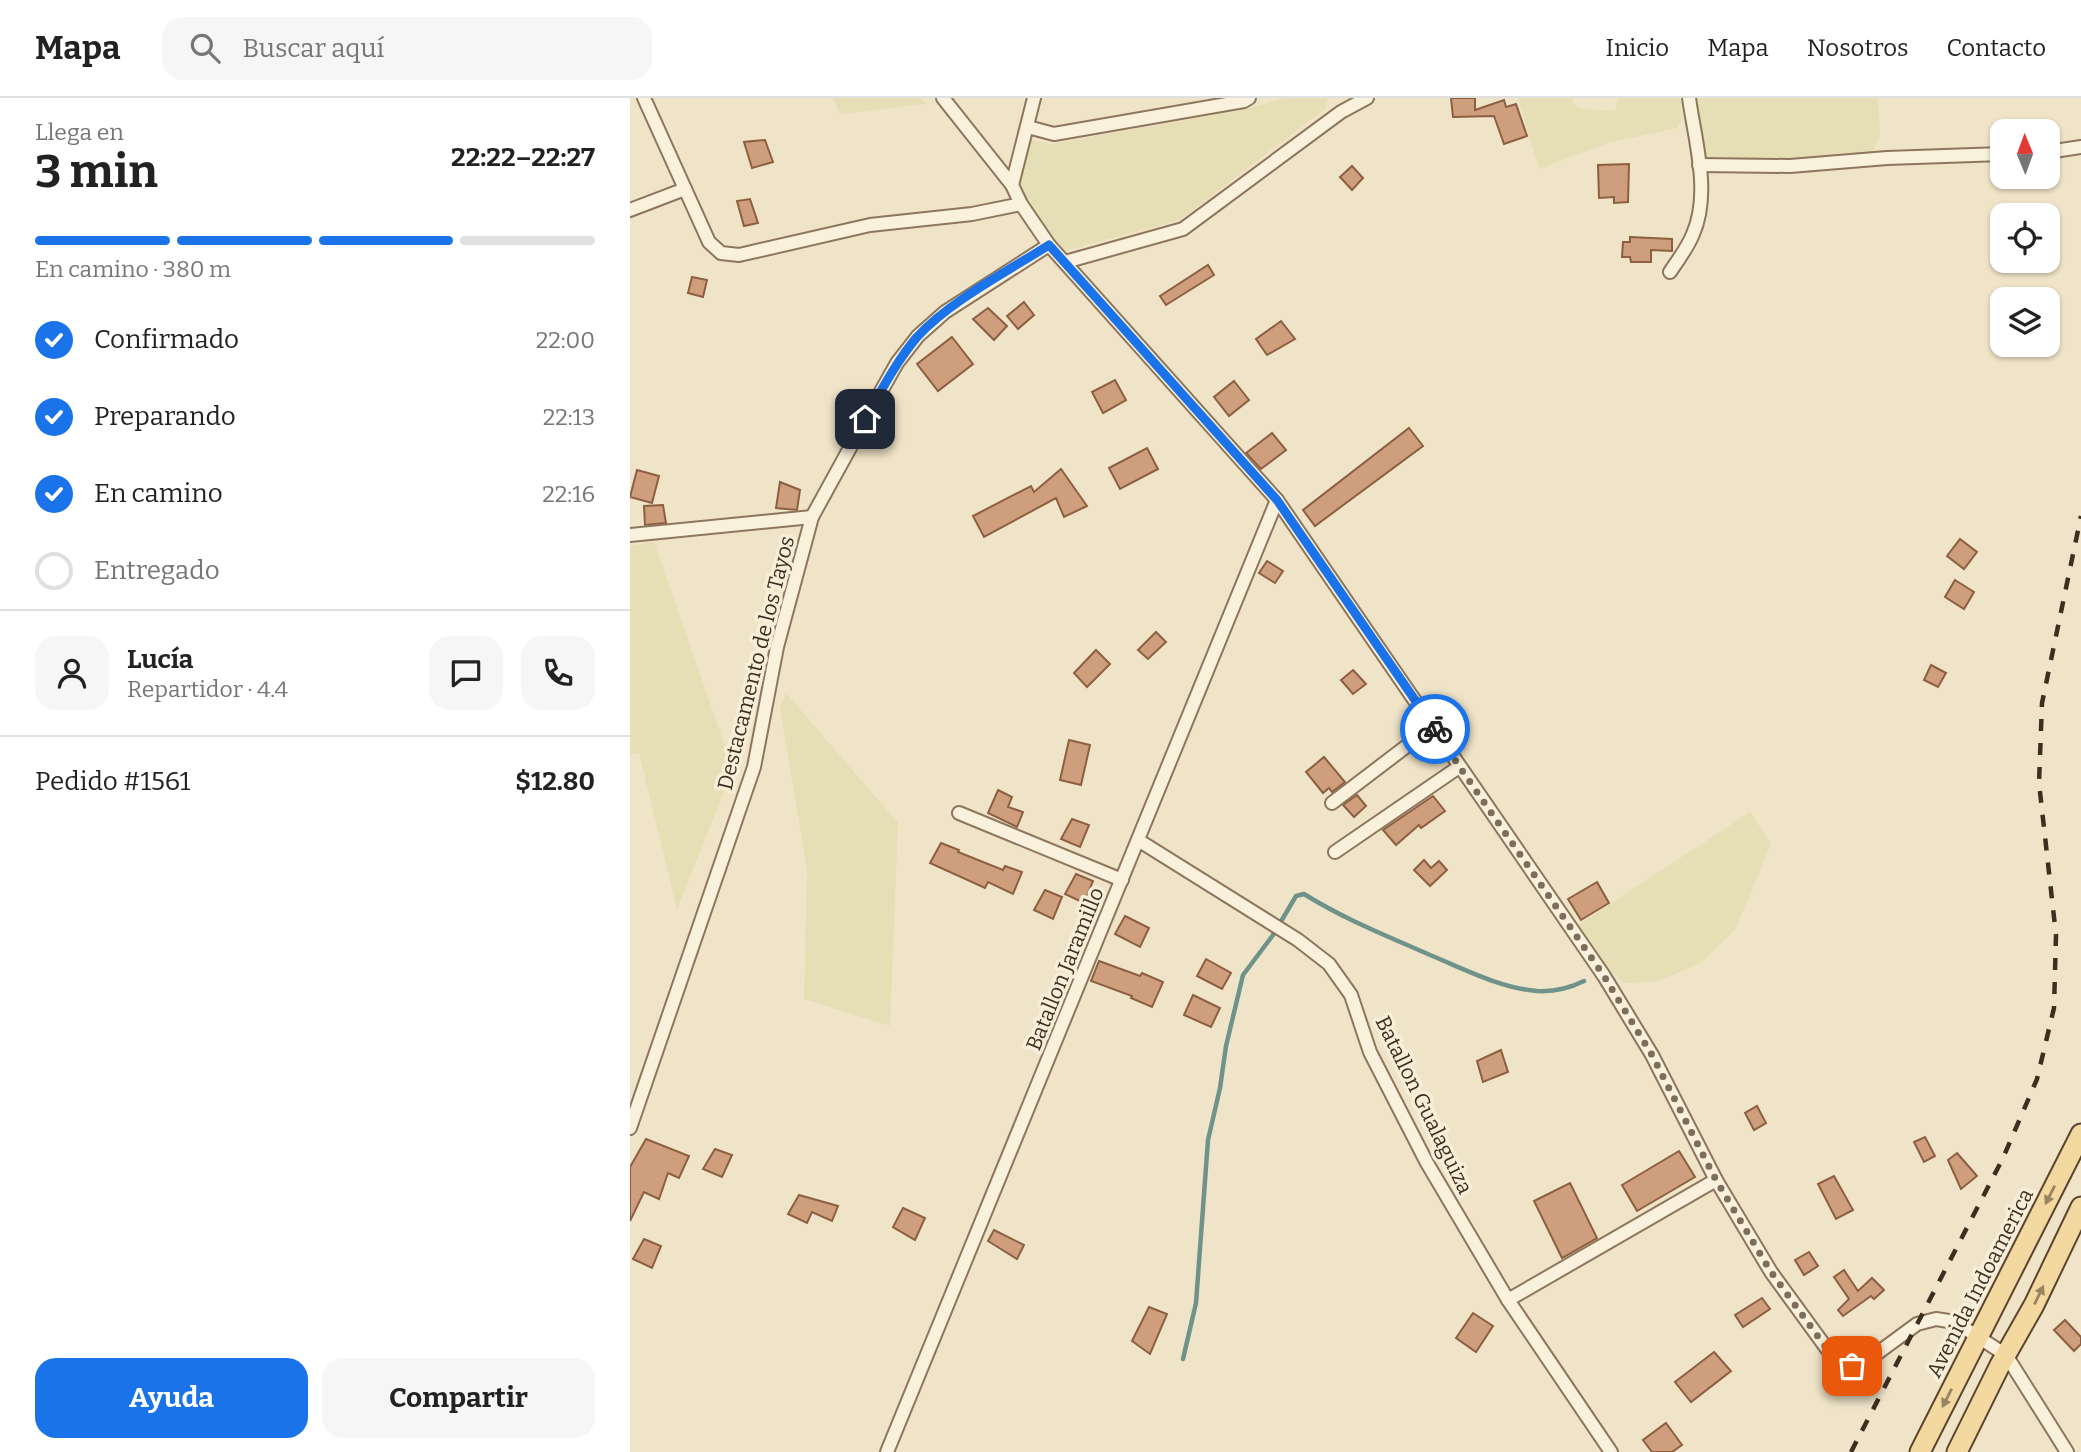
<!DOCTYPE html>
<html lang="es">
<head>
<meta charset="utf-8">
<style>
	body { margin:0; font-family:Bitter,serif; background:#f6f6f6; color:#222; height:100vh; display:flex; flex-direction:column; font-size:26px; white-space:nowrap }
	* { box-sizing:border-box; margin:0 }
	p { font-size:23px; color:#767676 }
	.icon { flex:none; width:38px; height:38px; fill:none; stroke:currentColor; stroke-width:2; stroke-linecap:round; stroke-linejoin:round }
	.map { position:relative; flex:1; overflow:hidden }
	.drawer { display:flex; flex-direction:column; background:#fff; width:630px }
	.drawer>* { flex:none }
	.needle { width:46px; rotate:359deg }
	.fabs { position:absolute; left:1360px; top:21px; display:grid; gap:14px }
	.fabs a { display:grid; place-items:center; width:70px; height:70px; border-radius:14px; background:#fff; box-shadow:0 2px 5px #0004; font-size:35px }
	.pin { position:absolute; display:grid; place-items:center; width:60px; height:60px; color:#fff; margin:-30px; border-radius:14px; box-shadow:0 4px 10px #0006 }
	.courier { position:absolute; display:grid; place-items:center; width:70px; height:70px; margin:-35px; border:5px solid #1a73e8; border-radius:50%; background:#fff; color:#222; box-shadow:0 2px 9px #0007 }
	.head em { font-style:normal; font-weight:700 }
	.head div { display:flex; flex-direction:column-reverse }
	.head { display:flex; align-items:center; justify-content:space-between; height:119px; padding:0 35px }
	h1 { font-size:46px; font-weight:700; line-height:52px }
	.bar { display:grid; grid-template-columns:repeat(4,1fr); gap:10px 7px; align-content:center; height:84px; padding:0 35px }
	.bar i { height:9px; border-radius:5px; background:#e0e0e0 }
	.bar .on { background:#1a73e8 }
	.bar p { grid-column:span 4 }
	.line { display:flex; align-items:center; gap:18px; padding:0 35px; border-top:2px solid #e0e0e0 }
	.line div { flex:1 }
	.round { display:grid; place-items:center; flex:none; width:74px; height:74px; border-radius:21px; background:#f6f6f6 }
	ol { padding:0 35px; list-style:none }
	li { display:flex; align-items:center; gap:21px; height:77px }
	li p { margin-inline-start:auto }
	li .icon { padding:7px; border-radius:50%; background:#1a73e8; color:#fff; stroke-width:4 }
	li:last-child { color:#767676 }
	li i { width:38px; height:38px; border:4px solid #e0e0e0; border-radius:50% }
	.action { display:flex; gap:14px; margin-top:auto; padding:14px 35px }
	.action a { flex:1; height:80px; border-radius:21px; background:#1a73e8; color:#fff; font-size:28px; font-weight:700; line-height:80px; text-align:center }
	.action a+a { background:#f6f6f6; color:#222 }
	header { display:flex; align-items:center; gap:42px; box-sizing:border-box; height:98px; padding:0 35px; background:#fff; border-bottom:2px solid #e0e0e0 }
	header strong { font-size:33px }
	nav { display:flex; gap:38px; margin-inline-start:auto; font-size:24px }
	.search { width:490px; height:63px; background:#f6f6f6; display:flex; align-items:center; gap:18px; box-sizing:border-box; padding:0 24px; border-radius:21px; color:#767676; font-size:26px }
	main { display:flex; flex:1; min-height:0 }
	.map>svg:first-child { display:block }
</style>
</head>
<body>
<header>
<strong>Mapa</strong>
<div class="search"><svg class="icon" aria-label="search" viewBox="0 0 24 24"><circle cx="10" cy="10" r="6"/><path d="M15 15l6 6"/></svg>Buscar aquí</div>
<nav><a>Inicio</a><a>Mapa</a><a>Nosotros</a><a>Contacto</a></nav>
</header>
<main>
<section class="drawer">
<div class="head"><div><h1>3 min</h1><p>Llega en</p></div><em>22:22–22:27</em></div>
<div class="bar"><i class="on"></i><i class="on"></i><i class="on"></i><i></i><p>En camino · 380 m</p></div>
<ol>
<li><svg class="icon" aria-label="check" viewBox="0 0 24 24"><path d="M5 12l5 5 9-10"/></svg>Confirmado<p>22:00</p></li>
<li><svg class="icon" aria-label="check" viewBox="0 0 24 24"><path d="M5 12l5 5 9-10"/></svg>Preparando<p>22:13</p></li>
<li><svg class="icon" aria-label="check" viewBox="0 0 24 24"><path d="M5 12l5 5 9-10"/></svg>En camino<p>22:16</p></li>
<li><i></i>Entregado</li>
</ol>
<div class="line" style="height:126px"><a class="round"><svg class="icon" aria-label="person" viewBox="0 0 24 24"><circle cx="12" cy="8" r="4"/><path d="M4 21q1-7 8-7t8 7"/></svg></a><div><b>Lucía</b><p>Repartidor · 4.4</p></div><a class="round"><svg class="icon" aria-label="chat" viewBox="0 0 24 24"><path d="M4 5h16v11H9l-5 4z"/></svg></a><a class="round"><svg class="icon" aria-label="phone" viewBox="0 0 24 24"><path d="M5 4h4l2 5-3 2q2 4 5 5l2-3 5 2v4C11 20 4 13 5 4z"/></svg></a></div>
<div class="line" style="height:91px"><div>Pedido #1561</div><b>$12.80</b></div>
<div class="action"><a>Ayuda</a><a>Compartir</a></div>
</section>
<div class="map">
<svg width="1451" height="1354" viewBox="0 0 1451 1354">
	<rect width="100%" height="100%" fill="#f0e4c8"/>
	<!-- farmland -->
	<g fill="#e6deb5">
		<path d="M203 0H291L296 6 210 16Z"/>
		<path d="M655 0H698L695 11 550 122 434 153 395 101 389 81 401 42 421 46 613 12Z"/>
		<path d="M888 0H942L943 5 949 10 985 13 988 0H1050L1053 21 1047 30 978 45 909 71Z"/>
		<path d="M1061 0H1248L1250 38 1241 57 1064 66Z"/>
		<path d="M24 444 103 671 47 811 9 655 0 657V448Z"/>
		<path d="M156 595 268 725 260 928 174 901 177 771 150 610Z"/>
		<path d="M1120 714 1141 746 1105 832 1071 865 1026 884 994 885 982 873 962 863 941 832Z"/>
	</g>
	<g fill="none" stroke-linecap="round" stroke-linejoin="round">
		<!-- stream -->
		<path stroke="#6f938a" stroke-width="4.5" d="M553 1261 566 1205 578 1042 590 990 596 948 613 877 643 837 666 798 674 796C714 821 757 838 800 857 834 871 870 890 907 893 924 894 938 891 954 883"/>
	</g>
	<!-- building -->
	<g fill="#cf9f7d" stroke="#8d5f41" stroke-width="2">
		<path d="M821 0H845V12L874 2 876 9 886 6 897 38 874 46 864 18 823 19Z"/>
		<path d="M135 42 143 64 122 70 114 44Z"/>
		<path d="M999 66 998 104 984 105V99L969 100 968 67Z"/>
		<path d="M722 68 733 80 722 92 710 79Z"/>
		<path d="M120 101 128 125 114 128 107 103Z"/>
		<path d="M1000 139 1042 141V153L1021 152V164H1001L1000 159H992L993 144H1000Z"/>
		<path d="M578 167 584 177 536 207 530 198Z"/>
		<path d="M62 179 77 182 73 199 58 195Z"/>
		<path d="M394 204 404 217 388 231 377 218Z"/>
		<path d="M358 210 377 228 364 242 343 221Z"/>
		<path d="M651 223 665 241 637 257 626 241Z"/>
		<path d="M322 239 343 266 308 293 287 266Z"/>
		<path d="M485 282 496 302 473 315 462 294Z"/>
		<path d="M604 283 619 302 599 318 584 299Z"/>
		<path d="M779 330 793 348 685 428 673 412Z"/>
		<path d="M642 335 656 352 631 371 616 355Z"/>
		<path d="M517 350 528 371 490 391 479 370Z"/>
		<path d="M431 371 457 408 434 419 426 400 354 439 343 418 401 388 404 394Z"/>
		<path d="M7 372 29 378 22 405 0 399Z"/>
		<path d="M150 384 170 392 167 412 146 410Z"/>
		<path d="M33 407 36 425 15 427 14 408Z"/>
		<path d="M1330 441 1347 454 1334 471 1317 458Z"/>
		<path d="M637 463 653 473 645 485 629 475Z"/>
		<path d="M1325 482 1344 494 1334 511 1315 499Z"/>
		<path d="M526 534 536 544 518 561 508 552Z"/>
		<path d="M466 552 480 566 457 589 444 575Z"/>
		<path d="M1301 567 1316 575 1308 589 1294 582Z"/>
		<path d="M723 572 736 586 723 596 711 582Z"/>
		<path d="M439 642 460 647 451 687 430 682Z"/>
		<path d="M694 659 715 684 702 694 699 690 693 695 676 674Z"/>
		<path d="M368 692 382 699 378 709 393 714 387 729 358 715Z"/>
		<path d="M727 697 736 708 724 719 713 707Z"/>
		<path d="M803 698 815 713 791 730 789 727 766 747 753 732Z"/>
		<path d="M442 721 459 727 450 749 431 741Z"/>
		<path d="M311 745 329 752 328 754 373 772 375 768 392 774 383 796 358 784 355 790 300 765Z"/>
		<path d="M794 762 801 770 809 763 817 772 800 788 784 772Z"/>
		<path d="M446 776 463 783 454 805 435 796Z"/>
		<path d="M967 784 979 805 951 822 938 801Z"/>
		<path d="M415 792 432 799 423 821 404 812Z"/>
		<path d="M495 818 519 830 510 849 485 836Z"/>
		<path d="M576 861 601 875 592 891 567 878Z"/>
		<path d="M469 863 510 878 512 875 533 884 522 909 501 900 502 898 461 883Z"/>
		<path d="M563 897 590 910 581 929 554 917Z"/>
		<path d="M871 952 878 974 853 984 847 963Z"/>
		<path d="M1127 1008 1136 1025 1124 1032 1115 1015Z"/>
		<path d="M1295 1039 1305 1058 1294 1064 1284 1044Z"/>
		<path d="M16 1041 59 1058 49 1080 38 1075 29 1101 14 1094 0 1123V1069Z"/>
		<path d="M85 1051 102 1057 92 1079 73 1071Z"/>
		<path d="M1049 1053 1065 1079 1007 1113 992 1087Z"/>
		<path d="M1327 1055 1347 1078 1331 1091 1318 1062Z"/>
		<path d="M1204 1078 1223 1112 1206 1121 1188 1086Z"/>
		<path d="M940 1085 967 1140 932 1160 904 1103Z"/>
		<path d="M169 1097 208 1108 202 1123 182 1114 177 1125 158 1116Z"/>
		<path d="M273 1110 295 1120 285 1142 263 1129Z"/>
		<path d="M364 1132 394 1147 387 1161 358 1143Z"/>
		<path d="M14 1141 31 1148 22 1170 3 1161Z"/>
		<path d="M1179 1154 1188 1168 1174 1177 1165 1162Z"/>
		<path d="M1214 1172 1228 1193 1242 1180 1254 1192 1244 1201 1241 1198 1213 1218 1208 1212 1219 1201 1204 1179Z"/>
		<path d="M1132 1200 1140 1211 1113 1229 1105 1217Z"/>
		<path d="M519 1209 537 1216 520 1256 502 1243Z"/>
		<path d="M843 1215 863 1228 846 1254 826 1240Z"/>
		<path d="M1435 1222 1451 1239V1246L1444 1253 1424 1232Z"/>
		<path d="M1084 1254 1101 1273 1061 1304 1045 1284Z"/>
		<path d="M1036 1325 1052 1347 1042 1354H1022L1013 1342Z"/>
	</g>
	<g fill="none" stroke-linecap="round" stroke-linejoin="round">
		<defs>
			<g id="minor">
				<path d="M14 0 79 144 91 155 109 157 240 127 342 116 391 106"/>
				<path d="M313 0 382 87 391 106 419 147 647 402 974 878 1022 957 1086 1082 1141 1174 1208 1266 1215 1268 1234 1265 1287 1226 1306 1221 1325 1224 1376 1257 1437 1354"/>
				<path d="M398 29 424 36 614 3 619 0"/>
				<path d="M1418 54 1451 49"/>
				<path d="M1069 67 1160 68 1257 60 1372 56"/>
				<path d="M382 87 404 0"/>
				<path d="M0 112 55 91"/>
				<path d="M435 164 553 131 711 14 737 0"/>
				<path d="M1040 174C1048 162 1058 149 1063 136 1081 95 1065 43 1059 0"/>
				<path d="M0 437 182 419"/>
				<path d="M702 705 803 628"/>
				<path d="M329 715 492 782"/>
				<path d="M508 742 668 842 699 866 721 897 740 954 797 1065 878 1202 981 1354"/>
				<path d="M705 754 829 669"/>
				<path d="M0 1030 124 669 147 549 182 419 249 297 267 265 288 238 315 214 419 147"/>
				<path d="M878 1202 1086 1082"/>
				<path d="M257 1354 647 402"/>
			</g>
			<g id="primary">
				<path d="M1290 1354 1451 1036"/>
				<path d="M1327 1354 1370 1267 1404 1207 1451 1109"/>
			</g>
		</defs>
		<!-- minor casing -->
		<use href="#minor" stroke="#8d765c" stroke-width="16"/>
		<!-- primary casing -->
		<use href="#primary" stroke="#5b4430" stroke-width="23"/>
		<!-- minor -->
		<use href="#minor" stroke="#faf1dc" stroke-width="12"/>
		<!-- primary -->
		<use href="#primary" stroke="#f3d9a0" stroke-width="19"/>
		<!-- rail -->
		<path stroke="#3d2e20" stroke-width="4.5" stroke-dasharray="12 12" stroke-linecap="butt" d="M1221 1354 1373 1060 1407 981 1424 910 1426 837 1409 685 1412 605 1451 418"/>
	</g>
	<!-- one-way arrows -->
	<defs><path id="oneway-solid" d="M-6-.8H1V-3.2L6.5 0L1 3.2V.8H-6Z" transform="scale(1.75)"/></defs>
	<g fill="#988460">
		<use href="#oneway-solid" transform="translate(1420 1097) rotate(117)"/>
		<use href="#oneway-solid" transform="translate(1409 1197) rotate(-64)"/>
		<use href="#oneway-solid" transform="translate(1317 1300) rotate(117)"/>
	</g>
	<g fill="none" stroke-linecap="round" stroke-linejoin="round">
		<!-- done -->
		<path stroke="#7c6e5b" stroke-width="7" stroke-dasharray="0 12.6" d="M805 631 829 668 974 878 1022 957 1086 1082 1141 1174 1208 1266 1222 1268"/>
		<!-- route -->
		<path stroke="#1a73e8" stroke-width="9" d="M235 321C251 293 266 264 287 239 320 203 378 173 419 147L647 402 805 631"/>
	</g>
	<g text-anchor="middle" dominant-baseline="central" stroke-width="7" stroke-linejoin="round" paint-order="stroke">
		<!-- street labels -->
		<g font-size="21" fill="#3d2e20" stroke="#f7eed8">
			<text transform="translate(126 565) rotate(-76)">Destacamento de los Tayos</text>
			<text transform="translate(435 871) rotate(-68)">Batallon Jaramillo</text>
			<text transform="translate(794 1007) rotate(64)">Batallon Gualaguiza</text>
			<text transform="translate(1350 1185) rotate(-63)">Avenida Indoamerica</text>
		</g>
	</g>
</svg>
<div class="fabs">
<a><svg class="needle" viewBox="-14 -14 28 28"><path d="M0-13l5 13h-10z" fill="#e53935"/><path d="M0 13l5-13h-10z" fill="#767676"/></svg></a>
<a><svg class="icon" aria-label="locate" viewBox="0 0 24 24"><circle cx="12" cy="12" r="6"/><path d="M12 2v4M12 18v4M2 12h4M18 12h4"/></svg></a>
<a><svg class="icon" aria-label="layers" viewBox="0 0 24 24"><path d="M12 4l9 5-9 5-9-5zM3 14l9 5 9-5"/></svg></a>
</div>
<div class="pin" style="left:1222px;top:1268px;background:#ea580c"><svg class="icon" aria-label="bag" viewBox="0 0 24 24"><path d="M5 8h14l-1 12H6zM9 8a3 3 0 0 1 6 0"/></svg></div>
<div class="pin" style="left:235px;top:321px;background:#1f2937"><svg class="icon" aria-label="home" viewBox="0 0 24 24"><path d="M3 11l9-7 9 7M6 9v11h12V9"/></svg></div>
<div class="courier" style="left:805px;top:631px"><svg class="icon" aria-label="bike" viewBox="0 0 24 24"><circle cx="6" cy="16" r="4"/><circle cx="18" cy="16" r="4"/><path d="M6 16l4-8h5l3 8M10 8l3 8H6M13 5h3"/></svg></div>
</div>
</main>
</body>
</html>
